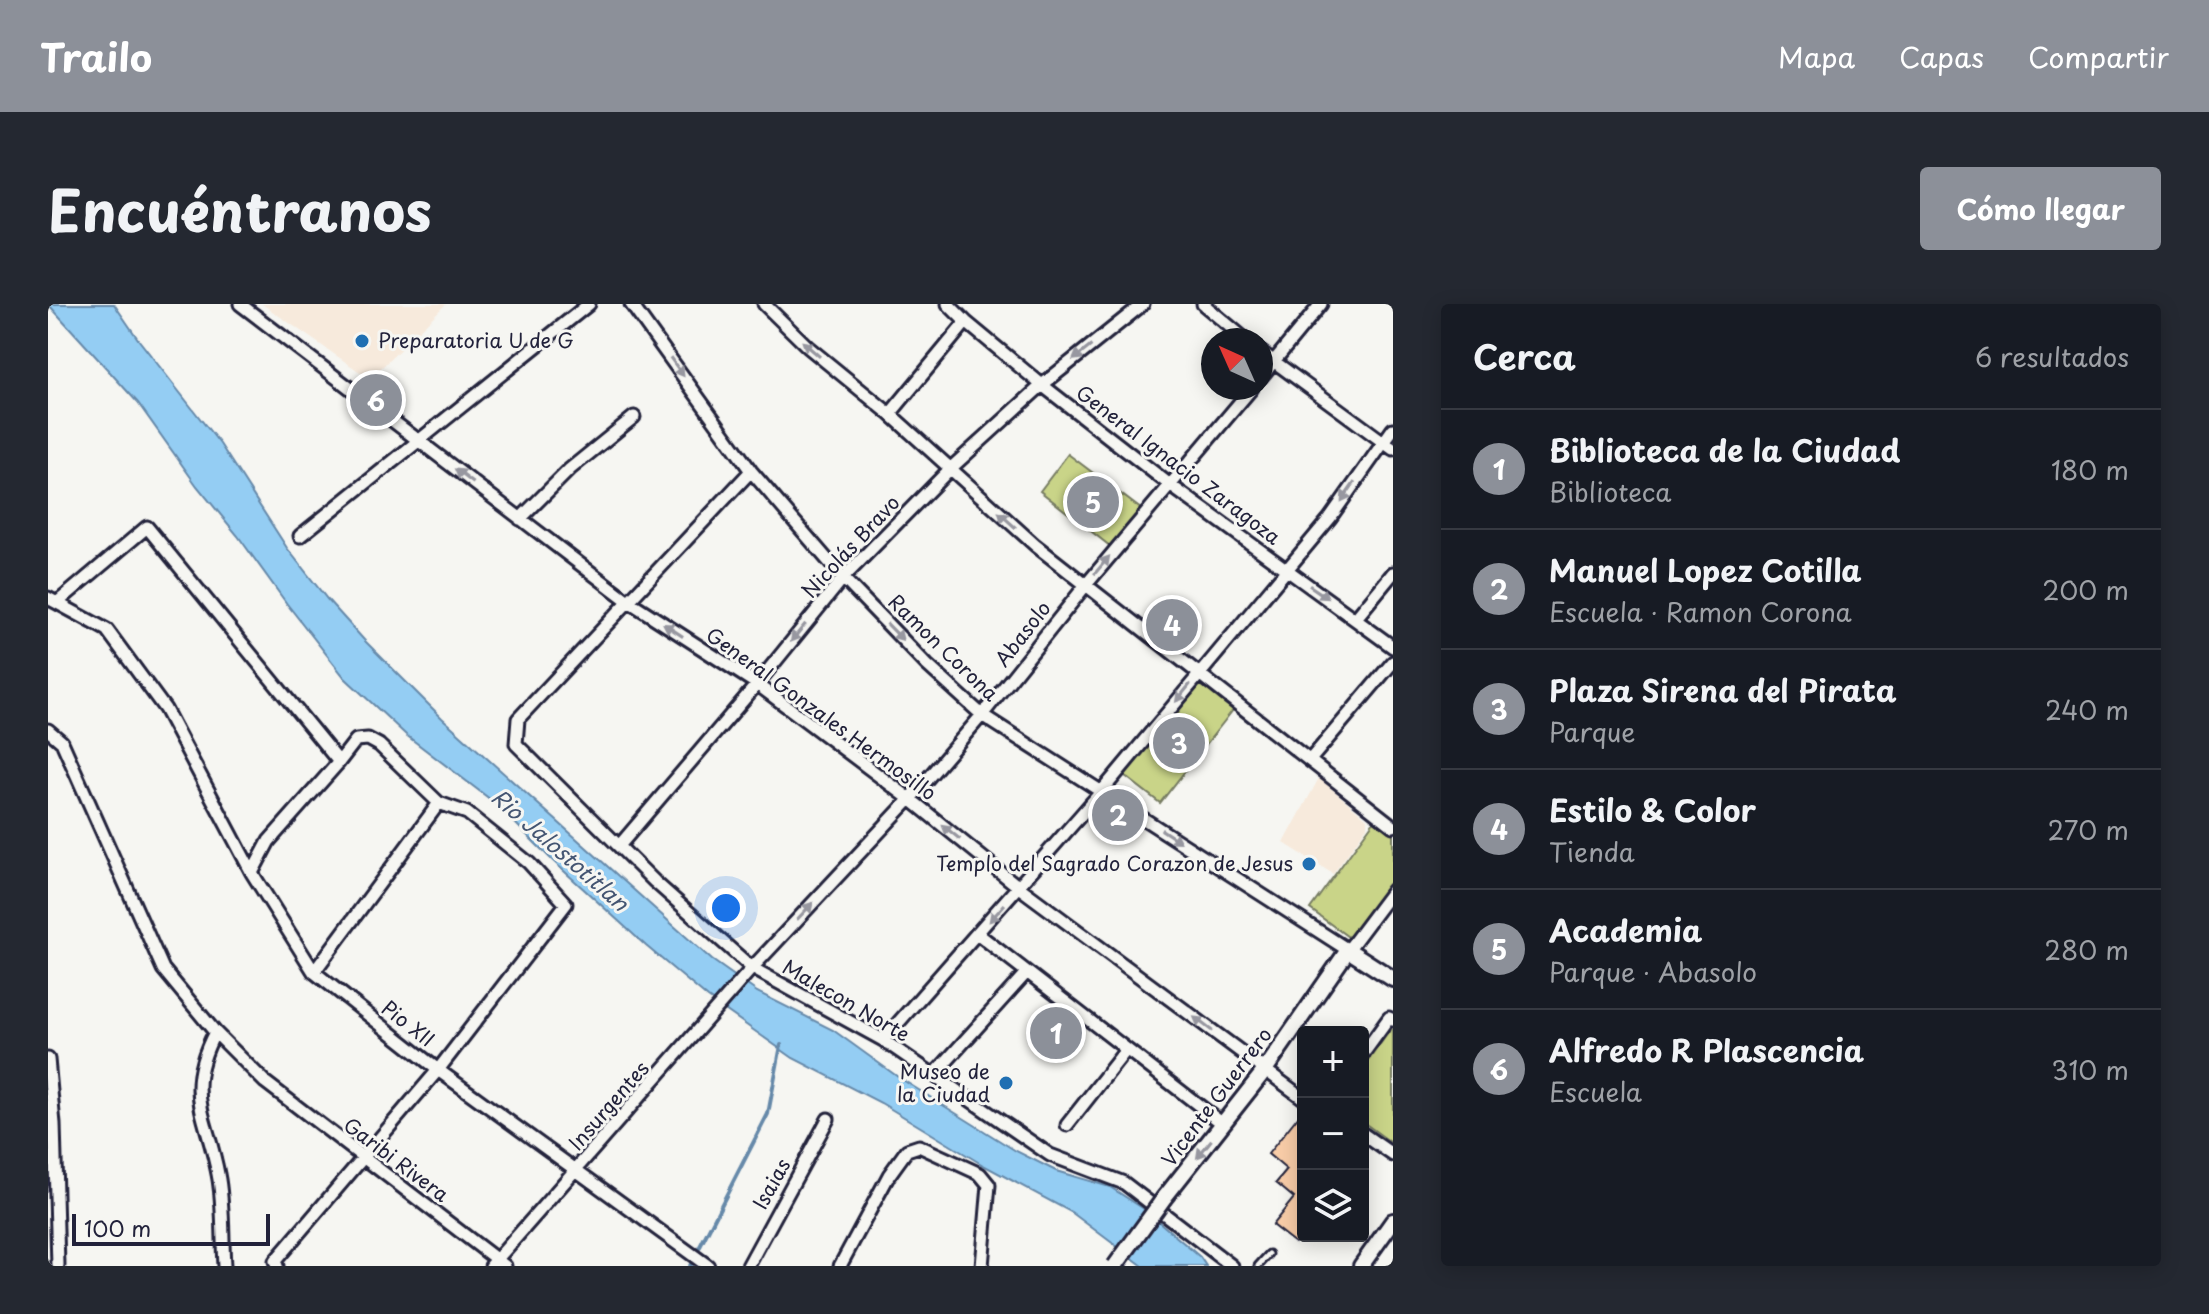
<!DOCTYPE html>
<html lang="es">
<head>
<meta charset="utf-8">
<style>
	body { margin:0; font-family:"Playpen Sans",sans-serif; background:#242831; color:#f1f3f6 }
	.controls { position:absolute; right:24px; bottom:24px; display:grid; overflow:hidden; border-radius:8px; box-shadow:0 4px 20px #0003 }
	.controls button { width:72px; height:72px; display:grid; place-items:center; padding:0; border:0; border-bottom:2px solid #363941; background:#171b24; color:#f1f3f6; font:40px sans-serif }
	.compass { position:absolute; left:1153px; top:24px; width:72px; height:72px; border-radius:50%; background:#171b24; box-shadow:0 4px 20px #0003; rotate:315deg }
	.scale { position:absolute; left:24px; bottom:20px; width:198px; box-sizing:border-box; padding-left:8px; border:4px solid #22223b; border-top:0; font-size:22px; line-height:28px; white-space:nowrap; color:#22223b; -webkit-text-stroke:6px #f6f6f2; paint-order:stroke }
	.you { position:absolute; left:678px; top:604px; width:28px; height:28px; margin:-20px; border:6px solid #fff; border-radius:50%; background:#1a73e8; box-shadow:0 0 0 12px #1a73e833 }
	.badge { display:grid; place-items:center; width:52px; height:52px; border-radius:50%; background:#8c9099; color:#fff; font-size:26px; font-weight:700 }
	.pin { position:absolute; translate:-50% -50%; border:4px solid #fff; box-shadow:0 2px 8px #0006 }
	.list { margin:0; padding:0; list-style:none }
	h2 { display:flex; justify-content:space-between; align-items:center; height:104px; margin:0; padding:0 32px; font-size:34px }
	h2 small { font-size:26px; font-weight:400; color:#9ea1a6 }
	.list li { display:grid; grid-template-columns:52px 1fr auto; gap:24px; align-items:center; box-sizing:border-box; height:120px; padding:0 32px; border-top:2px solid #363941 }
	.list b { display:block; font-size:30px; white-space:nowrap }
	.list p { margin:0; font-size:26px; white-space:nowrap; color:#9ea1a6 }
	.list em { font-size:26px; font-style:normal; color:#9ea1a6 }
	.icon { flex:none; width:44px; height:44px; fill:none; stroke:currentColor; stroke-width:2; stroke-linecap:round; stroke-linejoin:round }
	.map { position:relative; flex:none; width:1345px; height:962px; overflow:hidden; border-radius:8px }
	header { display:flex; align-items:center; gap:48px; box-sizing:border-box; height:112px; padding:0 40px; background:#8c9099; color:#fff }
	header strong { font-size:38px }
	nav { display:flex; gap:44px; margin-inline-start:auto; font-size:28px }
	.intro { display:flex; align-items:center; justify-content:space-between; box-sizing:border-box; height:192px; padding:0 48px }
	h1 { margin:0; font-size:56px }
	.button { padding:20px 36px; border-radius:8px; background:#8c9099; color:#fff; font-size:28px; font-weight:700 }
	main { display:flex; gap:48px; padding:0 48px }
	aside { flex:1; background:#171b24; border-radius:8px; box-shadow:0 4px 20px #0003 }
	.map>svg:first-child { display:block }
	.built { fill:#f7eadc }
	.green { fill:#c9d488; stroke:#767b62; stroke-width:2 }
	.water { fill:#94cdf3; stroke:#6689a9; stroke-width:2 }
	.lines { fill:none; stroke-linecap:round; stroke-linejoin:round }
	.stream { stroke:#6689a9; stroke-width:4 }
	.building { fill:#f9cda8; stroke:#22223b; stroke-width:2 }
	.service-casing { stroke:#22223b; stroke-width:11 }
	.minor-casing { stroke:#22223b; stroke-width:17 }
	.tertiary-casing { stroke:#22223b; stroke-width:20 }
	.service { stroke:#f6f6f2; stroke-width:5 }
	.minor { stroke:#f6f6f2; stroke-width:11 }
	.tertiary { stroke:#f6f6f2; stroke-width:14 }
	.tertiary-bridge-casing { stroke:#22223b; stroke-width:20; stroke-linecap:butt }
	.tertiary-bridge { stroke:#f6f6f2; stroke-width:14 }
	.oneway { fill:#9797a0 }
	.poi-dot { fill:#1f6fb2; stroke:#f6f6f2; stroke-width:3 }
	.labels { text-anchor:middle; stroke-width:6; stroke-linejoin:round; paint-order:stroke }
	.poi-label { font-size:20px; fill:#22223b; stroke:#f6f6f2; text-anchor:end }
	.street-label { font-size:20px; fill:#22223b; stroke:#f6f6f2 }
	.water-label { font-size:22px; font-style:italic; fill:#445572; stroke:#f6f6f2 }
</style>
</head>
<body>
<header>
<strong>Trailo</strong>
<nav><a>Mapa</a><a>Capas</a><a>Compartir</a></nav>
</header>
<div class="intro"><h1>Encuéntranos</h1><a class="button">Cómo llegar</a></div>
<main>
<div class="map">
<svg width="1345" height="962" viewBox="0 0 1345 962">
	<rect width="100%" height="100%" fill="#f6f6f2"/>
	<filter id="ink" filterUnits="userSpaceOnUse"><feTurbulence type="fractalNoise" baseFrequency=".0125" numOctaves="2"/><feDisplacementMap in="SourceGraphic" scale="16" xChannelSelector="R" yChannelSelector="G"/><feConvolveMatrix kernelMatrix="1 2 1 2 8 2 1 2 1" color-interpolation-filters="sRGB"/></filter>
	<g filter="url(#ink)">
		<path class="built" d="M 214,0 L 398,0 L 322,75 Z
			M 1271,474 L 1319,515 L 1319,523 L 1285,570 L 1236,539 Z"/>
		<path class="green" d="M 1020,150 L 1098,209 L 1067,246 L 992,187 Z
			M 1151,378 L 1185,406 L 1112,499 L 1076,471 Z
			M 1326,517 L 1345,530 L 1345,578 L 1303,635 L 1262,605 Z
			M 1343,725 L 1345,726 L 1345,840 L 1315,818 L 1315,764 Z"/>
		<path class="water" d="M 0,0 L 66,0 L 90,35 L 172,140 L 239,244 L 279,295 L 316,336 L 394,414 L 664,656 L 709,688 L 785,726 L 850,773 L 968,847 L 1008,867 L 1062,883 L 1096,905 L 1152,953 L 1158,962 L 1095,962 L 1023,908 L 935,861 L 833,799 L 745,754 L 660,694 L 598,642 L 505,557 L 447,499 L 358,431 L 297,374 L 239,300 L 190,232 L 149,182 L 90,99 Z"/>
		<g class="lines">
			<path class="stream" d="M 642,962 L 720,810 L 733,741"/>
		</g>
		<path class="building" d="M 1255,806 L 1255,930 L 1247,939 L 1224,921 L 1246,894 L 1228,879 L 1239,866 L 1220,850 Z"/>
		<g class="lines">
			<g class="service-casing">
				<path id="service" d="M 1210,962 L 1221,950"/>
			</g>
			<g class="minor-casing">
				<path id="minor" d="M 192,0 L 579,296 L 709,380 L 862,495 L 972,584 L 1255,794
					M 583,0 L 703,167 L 795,274 L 879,361 L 934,411 L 1300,646 L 1345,586
					M 716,0 L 760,43 L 842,110 L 987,241 L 1345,522
					M 900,0 L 918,18 L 994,81 L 1122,181 L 1345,343
					M 1155,0 L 1198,36
					M 1213,48 L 1345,145
					M 1213,73 L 1273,0
					M 842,110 L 918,18
					M 703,167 L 470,415 L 468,440 L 607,578 L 704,664 L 835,736 L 1002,851 L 1076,879 L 1184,962
					M 472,215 L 522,165 L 586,113
					M 252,232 L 541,0
					M 0,294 L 59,326 L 117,405 L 204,569 L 221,537 L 291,458 L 99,223 L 10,298
					M 1308,314 L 1345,269
					M 0,426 L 14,438 L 115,665 L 167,728
					M 1262,456 L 1345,358
					M 571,542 L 709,380 L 795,274 L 902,165 L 994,81 L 1095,0
					M 204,569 L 266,668 L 390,766 L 660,962
					M 930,630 L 1175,820
					M 266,668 L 391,499
					M 835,736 L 1054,487 L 1282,214 L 1345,125
					M 1315,750 L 1341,714 L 1345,716
					M 0,755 L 6,820 L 10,962
					M 886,771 L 979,668
					M 1019,821 L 1078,746
					M 1315,830 L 1345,851
					M 176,962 C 174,932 176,899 170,870 C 159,811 135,789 167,728 L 217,778 L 457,962
					M 229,962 L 227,957 L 390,766 L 518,600 L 481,559 L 419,509 L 391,499 L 331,441 L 320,435 L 308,436 L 291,458
					M 443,962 L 704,664 L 862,495 L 934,411 L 1037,282 L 1204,84
					M 700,962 L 780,815
					M 792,962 L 841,871 L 859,846 L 871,842 L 932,870 L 941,881 L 934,962"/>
			</g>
			<g class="tertiary-casing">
				<path id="tertiary" d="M 1116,894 L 1217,766 L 1300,646 L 1345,675
					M 1313,962 L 1345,917"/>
			</g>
			<use href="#service" class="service"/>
			<use href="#minor" class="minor"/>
			<use href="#tertiary" class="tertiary"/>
			<g class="tertiary-bridge-casing">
				<path id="tertiary-bridge" d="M 1067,962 L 1116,894"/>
			</g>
			<use href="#tertiary-bridge" class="tertiary-bridge"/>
		</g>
		<defs><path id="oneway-solid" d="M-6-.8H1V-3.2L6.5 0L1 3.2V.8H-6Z" transform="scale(2)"/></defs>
		<g class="oneway">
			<use href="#oneway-solid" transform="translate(763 45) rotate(-139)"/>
			<use href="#oneway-solid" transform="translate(1034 49) rotate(142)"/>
			<use href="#oneway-solid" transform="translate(629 63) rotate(54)"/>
			<use href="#oneway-solid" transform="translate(416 172) rotate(-143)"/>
			<use href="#oneway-solid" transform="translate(1300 188) rotate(125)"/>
			<use href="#oneway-solid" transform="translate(959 216) rotate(-138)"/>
			<use href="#oneway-solid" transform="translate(1054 261) rotate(-50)"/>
			<use href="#oneway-solid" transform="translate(1271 288) rotate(34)"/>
			<use href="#oneway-solid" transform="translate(625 326) rotate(-147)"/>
			<use href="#oneway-solid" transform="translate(847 328) rotate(46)"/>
			<use href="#oneway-solid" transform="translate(750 329) rotate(129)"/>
			<use href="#oneway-solid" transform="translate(1135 389) rotate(129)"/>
			<use href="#oneway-solid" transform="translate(903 528) rotate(-141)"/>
			<use href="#oneway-solid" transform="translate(1123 532) rotate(33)"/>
			<use href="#oneway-solid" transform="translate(757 607) rotate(-47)"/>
			<use href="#oneway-solid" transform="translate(949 609) rotate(131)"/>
			<use href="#oneway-solid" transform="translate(1155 720) rotate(-143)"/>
			<use href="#oneway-solid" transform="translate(1156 845) rotate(129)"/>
		</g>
	</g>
	<g class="poi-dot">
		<circle cx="314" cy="37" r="8"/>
		<circle cx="1261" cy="560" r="8"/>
		<circle cx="958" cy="779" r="8"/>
	</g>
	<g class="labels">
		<g class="poi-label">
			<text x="330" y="44" text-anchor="start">Preparatoria U de G</text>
			<text x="1245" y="567">Templo del Sagrado Corazon de Jesus</text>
			<text x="942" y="775">Museo de<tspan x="942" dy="23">la Ciudad</tspan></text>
		</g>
		<g class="street-label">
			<text transform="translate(1130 161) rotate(37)" y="7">General Ignacio Zaragoza</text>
			<text transform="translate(803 243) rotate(-47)" y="7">Nicolás Bravo</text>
			<text transform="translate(975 330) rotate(-52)" y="7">Abasolo</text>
			<text transform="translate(895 344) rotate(44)" y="7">Ramon Corona</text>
			<text transform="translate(773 410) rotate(36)" y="7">General Gonzales Hermosillo</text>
			<text transform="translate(798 697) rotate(30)" y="7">Malecon Norte</text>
			<text transform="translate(360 720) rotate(38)" y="7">Pio XII</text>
			<text transform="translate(1169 793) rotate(-53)" y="7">Vicente Guerrero</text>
			<text transform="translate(561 802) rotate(-49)" y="7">Insurgentes</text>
			<text transform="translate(348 856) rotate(37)" y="7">Garibi Rivera</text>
			<text transform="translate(724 880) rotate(-61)" y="7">Isaias</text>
		</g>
		<g class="water-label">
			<text transform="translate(512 546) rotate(41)" y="8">Rio Jalostotitlan</text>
		</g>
	</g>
</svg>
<div class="controls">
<button>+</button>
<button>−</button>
<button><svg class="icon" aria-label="layers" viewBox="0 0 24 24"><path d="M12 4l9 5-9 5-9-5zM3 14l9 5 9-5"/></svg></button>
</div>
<svg class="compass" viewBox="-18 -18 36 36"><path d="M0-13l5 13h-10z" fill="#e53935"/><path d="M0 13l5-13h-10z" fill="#9ea1a6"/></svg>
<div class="scale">100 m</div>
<div class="you"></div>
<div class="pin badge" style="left:1008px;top:729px">1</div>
<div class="pin badge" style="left:1070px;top:511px">2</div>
<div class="pin badge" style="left:1131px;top:439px">3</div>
<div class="pin badge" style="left:1124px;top:321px">4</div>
<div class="pin badge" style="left:1045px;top:198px">5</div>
<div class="pin badge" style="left:328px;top:96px">6</div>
</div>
<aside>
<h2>Cerca<small>6 resultados</small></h2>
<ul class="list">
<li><span class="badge">1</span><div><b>Biblioteca de la Ciudad</b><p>Biblioteca</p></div><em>180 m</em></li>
<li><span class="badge">2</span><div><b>Manuel Lopez Cotilla</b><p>Escuela · Ramon Corona</p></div><em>200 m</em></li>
<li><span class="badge">3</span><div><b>Plaza Sirena del Pirata</b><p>Parque</p></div><em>240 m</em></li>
<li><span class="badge">4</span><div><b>Estilo &amp; Color</b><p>Tienda</p></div><em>270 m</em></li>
<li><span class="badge">5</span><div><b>Academia</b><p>Parque · Abasolo</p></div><em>280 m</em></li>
<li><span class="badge">6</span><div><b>Alfredo R Plascencia</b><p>Escuela</p></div><em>310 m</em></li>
</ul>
</aside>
</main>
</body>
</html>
